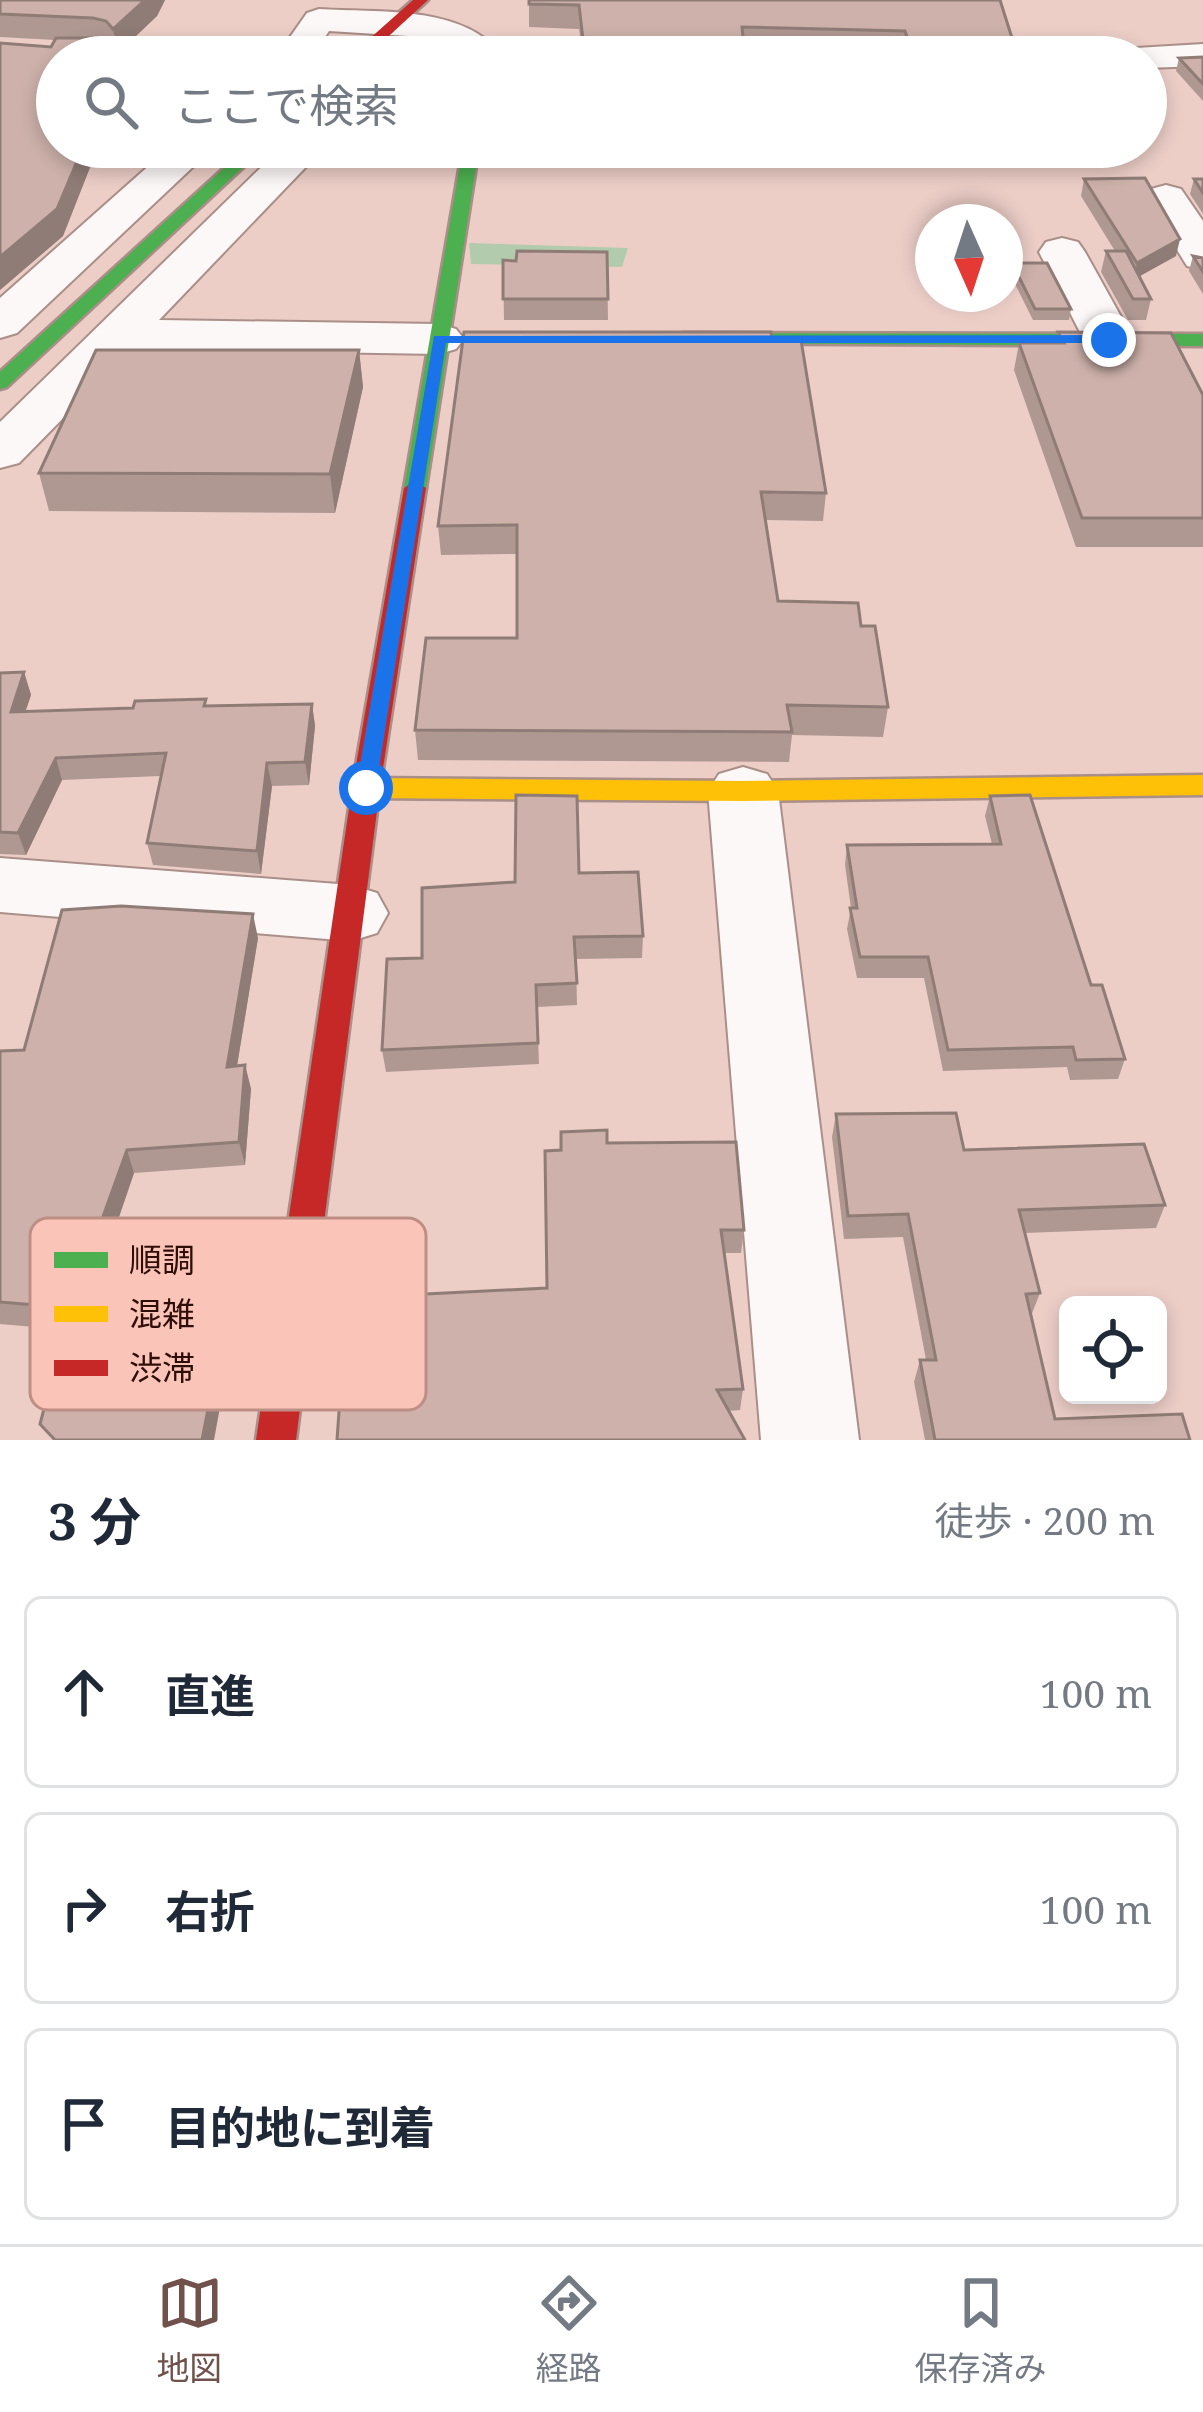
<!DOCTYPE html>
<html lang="ja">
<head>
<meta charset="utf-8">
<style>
	body { margin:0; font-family:"Noto Serif","Noto Sans JP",serif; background:#f2f2f3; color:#1f2937 }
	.controls { position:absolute; right:36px; bottom:36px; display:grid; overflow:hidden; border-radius:18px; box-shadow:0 6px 18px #0003 }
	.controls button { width:108px; height:108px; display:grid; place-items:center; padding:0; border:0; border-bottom:3px solid #e0e1e3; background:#fff; color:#1f2937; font:60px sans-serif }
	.compass { position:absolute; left:915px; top:204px; width:108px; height:108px; border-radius:50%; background:#fff; box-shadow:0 6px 18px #0003; rotate:177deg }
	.stop { position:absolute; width:36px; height:36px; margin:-27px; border:9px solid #1a73e8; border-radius:50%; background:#fff }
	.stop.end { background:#1a73e8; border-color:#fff; box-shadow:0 3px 12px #0008 }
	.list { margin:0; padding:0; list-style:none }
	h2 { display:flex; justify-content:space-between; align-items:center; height:156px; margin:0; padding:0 48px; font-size:51px }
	h2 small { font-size:39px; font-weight:400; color:#747a83 }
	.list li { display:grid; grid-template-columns:78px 1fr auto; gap:36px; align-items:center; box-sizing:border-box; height:192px; margin:0 24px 24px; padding:0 24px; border:3px solid #e0e1e3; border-radius:18px }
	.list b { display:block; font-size:45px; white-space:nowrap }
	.list em { font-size:39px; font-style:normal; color:#747a83 }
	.icon { flex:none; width:66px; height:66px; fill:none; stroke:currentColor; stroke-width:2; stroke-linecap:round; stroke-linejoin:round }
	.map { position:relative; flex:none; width:1203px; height:1440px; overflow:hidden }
	.search { position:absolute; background:#fff; box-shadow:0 6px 18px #0003; left:36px; right:36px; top:36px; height:132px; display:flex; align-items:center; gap:30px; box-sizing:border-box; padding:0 42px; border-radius:66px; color:#747a83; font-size:45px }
	.sheet { height:804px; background:#fff }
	nav { display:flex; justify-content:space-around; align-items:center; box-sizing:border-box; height:168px; border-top:3px solid #e0e1e3; background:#fff; font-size:33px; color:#747a83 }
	nav a { display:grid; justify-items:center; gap:6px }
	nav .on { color:#70514b }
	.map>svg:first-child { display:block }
	.green { fill:#b3cbad }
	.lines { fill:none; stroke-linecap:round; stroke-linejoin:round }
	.street-casing { stroke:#aa8e88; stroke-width:4 }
	.fast-casing { stroke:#aa8e88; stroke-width:5 }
	.slow-casing { stroke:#aa8e88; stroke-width:5 }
	.jam-casing { stroke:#aa8e88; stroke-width:5 }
	.street { fill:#fcf8f7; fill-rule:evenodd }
	.fast { fill:#4caf50; fill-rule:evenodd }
	.slow { fill:#ffc107; fill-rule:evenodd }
	.jam { fill:#c62828; fill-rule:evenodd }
	.wall { fill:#b09892; fill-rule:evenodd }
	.shaded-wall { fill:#907c77 }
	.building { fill:#cdb1aa; stroke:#907c77; stroke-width:3 }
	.route { fill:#1a73e8 }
	.key { fill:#fbc4b8; stroke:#be8d83; stroke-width:3 }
	.key-label { font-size:33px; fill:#2e0e08 }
</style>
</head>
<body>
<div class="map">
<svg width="1203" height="1440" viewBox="0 0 1203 1440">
	<rect width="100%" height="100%" fill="#eccec7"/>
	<path class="green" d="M 469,243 L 628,248 L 622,267 L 471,264 Z"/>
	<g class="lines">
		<g class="street-casing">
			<path id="street" d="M 319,9 C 376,13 466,4 503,57 L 464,57 L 440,43 L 408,36 L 329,31 L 312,57 L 276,57 L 307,13 Z
				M 1203,44 L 1203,66 L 1146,68 L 1146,57 L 1114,57 L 1119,49 Z
				M 170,147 L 214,147 L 17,333 L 0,338 L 0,298 Z
				M 282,147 L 325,147 L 159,320 L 439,324 L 456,329 L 464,339 L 456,349 L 439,354 L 131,349 L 19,463 L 0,468 L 0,422 Z
				M 1166,185 L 1181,189 L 1203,221 L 1203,270 L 1187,266 L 1145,198 L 1151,189 Z
				M 1062,238 L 1078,242 L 1085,252 L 1134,340 L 1126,350 L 1109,355 L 1092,350 L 1084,340 L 1039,252 L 1046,242 Z
				M 743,767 L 767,774 L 778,791 L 859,1440 L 761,1440 L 708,791 L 719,774 Z
				M 0,858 L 351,885 L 377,893 L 388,913 L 377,933 L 351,941 L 0,912 Z"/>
		</g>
		<g class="fast-casing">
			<path id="fast" d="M 247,147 L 265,147 L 7,387 L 0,389 L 0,372 Z
				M 463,147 L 479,147 L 426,488 L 415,495 L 404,488 Z
				M 683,333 L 1203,334 L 1203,346 L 676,343 L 673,339 Z"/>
		</g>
		<g class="slow-casing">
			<path id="slow" d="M 1203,775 L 1203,795 L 743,801 L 366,798 L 352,788 L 366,778 L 743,781 Z"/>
		</g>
		<g class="jam-casing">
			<path id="jam" d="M 413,0 L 428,0 L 366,57 L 349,57 Z
				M 415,481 L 426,488 L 380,788 L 296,1440 L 256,1440 L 352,788 L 404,488 Z"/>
		</g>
		<use href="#street" class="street"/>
		<use href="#fast" class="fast"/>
		<use href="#slow" class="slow"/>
		<use href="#jam" class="jam"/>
	</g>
	<path class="wall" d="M 0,0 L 165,0 L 157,16 L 120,51 L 201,51 L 202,57 L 57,57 L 57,147 L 98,147 L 63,236 L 0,290 L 0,43 L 51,47 L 55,40 L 0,37 ZM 105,43 L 111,45 L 116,51 L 106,51 Z
		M 529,0 L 1000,0 L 1018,57 L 903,57 L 902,54 L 744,51 L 745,57 L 583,57 L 579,29 L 529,27 Z
		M 1203,57 L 1203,101 L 1176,71 L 1179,58 Z
		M 1084,179 L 1176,256 L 1139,276 L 1151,299 L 1146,320 L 1128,320 L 1101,272 L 1106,251 L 1115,251 L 1081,196 Z
		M 1194,179 L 1203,179 L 1203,214 L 1190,194 Z
		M 607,252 L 608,320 L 504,320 L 503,260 L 516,261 Z
		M 1193,256 L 1203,258 L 1203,294 L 1189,271 Z
		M 1012,263 L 1071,309 L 1069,320 L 1033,320 L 1010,274 Z
		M 1058,332 L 1203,395 L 1203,547 L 1076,547 L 1014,370 L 1019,343 L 1056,343 Z
		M 772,340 L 826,493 L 823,521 L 765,520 L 778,601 L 861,626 L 888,707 L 883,737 L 792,735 L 789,762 L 418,760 L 415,730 L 517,638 L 517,554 L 441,555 L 438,526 Z
		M 359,350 L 363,387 L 335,513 L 49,511 L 39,473 Z
		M 24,672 L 31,695 L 25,712 L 312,704 L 315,726 L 309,785 L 272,786 L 261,874 L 153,865 L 147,843 L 161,776 L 62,780 L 26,855 L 0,854 L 0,673 Z
		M 990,796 L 1091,985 L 1125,1059 L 1118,1079 L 1070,1080 L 1067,1067 L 943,1071 L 924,978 L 857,978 L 847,929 L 851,908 L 845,865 L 847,845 L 992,844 L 985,816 Z
		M 579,873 L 643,936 L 642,958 L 576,959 L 577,1005 L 537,1007 L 539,1064 L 386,1072 L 382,1050 L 422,958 L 515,882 Z
		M 258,938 L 237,1066 L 245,1065 L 251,1089 L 245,1165 L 134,1173 L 80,1331 L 0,1324 L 0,1051 L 24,1050 Z
		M 836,1114 L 1165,1205 L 1156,1228 L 1025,1233 L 1040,1293 L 1031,1316 L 1055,1419 L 1190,1440 L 925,1440 L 914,1382 L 920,1360 L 926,1360 L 903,1237 L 844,1239 L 832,1137 Z
		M 607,1143 L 744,1230 L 741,1253 L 724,1253 L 743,1389 L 740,1410 L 729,1411 L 547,1288 L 561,1150 Z"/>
	<path class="shaded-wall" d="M 145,0 L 165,0 L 157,16 L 118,53 L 113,29 Z
		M 104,38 L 108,57 L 89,51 Z
		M 83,147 L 98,147 L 63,236 L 0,290 L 0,257 Z
		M 1180,239 L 1176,256 L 1133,280 L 1137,263 Z
		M 359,350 L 363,387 L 335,513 L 330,474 Z
		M 24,672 L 31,695 L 18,734 L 11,712 Z
		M 312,704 L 315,726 L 309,785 L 305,762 Z
		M 56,758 L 62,780 L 26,855 L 18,833 Z
		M 267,763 L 272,786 L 261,874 L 257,851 Z
		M 253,914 L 258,938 L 233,1090 L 227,1067 Z
		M 245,1065 L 251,1089 L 245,1165 L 239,1142 Z
		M 127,1150 L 134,1173 L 80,1331 L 70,1308 Z
		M 222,1336 L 229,1358 L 214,1440 L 202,1440 Z"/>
	<path class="building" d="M 0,0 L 145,0 L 113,29 L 106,21 L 93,18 L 0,14 Z
		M 529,0 L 1000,0 L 1018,57 L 914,57 L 905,31 L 742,27 L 745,57 L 585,57 L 579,5 L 529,4 Z
		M 56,38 L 104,38 L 89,51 L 201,51 L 198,57 L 57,57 L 57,147 L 83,147 L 57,209 L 0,257 L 0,43 L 51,47 Z
		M 1203,57 L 1203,84 L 1179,58 Z
		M 1145,178 L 1180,239 L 1137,263 L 1084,179 Z
		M 1194,179 L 1203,179 L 1203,193 Z
		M 517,251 L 607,252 L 608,299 L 503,299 L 503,260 L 516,261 Z
		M 1106,251 L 1126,251 L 1151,299 L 1133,299 Z
		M 1193,256 L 1203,258 L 1203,272 Z
		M 1012,263 L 1047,263 L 1071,309 L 1035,309 Z
		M 464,332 L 771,332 L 772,340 L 801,340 L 826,493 L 761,492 L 778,601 L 858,603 L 861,626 L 875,626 L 888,707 L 787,705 L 792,732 L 415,730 L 426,638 L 517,638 L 517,525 L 438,526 Z
		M 1058,332 L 1171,333 L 1203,395 L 1203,518 L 1082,518 L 1019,343 L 1064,343 Z
		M 96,350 L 359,350 L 330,474 L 39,473 Z
		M 24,672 L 11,712 L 133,708 L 135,701 L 206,699 L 204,706 L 312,704 L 305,762 L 267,763 L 257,851 L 147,843 L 166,753 L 56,758 L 18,833 L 0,832 L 0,673 Z
		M 516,795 L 577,796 L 579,873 L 638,872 L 643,936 L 574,937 L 577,983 L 536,985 L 538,1043 L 382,1050 L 387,959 L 422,958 L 422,888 L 515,882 Z
		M 1030,795 L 1091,985 L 1102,985 L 1125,1059 L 1076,1060 L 1073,1047 L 948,1050 L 928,957 L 860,957 L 850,908 L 857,908 L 847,845 L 1001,844 L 990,796 Z
		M 121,906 L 253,914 L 227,1067 L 245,1065 L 239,1142 L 127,1150 L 70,1308 L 0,1302 L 0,1051 L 24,1050 L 62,910 Z
		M 956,1113 L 964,1150 L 1144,1144 L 1165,1205 L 1019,1210 L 1040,1293 L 1026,1294 L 1055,1419 L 1182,1414 L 1190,1440 L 935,1440 L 920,1360 L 936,1360 L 908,1214 L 848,1216 L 836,1114 Z
		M 607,1130 L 607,1143 L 736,1142 L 744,1230 L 721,1230 L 743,1389 L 717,1390 L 745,1440 L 337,1440 L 347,1298 L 547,1288 L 545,1151 L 561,1150 L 561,1132 Z
		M 63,1336 L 222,1336 L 202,1440 L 55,1440 L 40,1424 Z"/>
	<path class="route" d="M 1109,335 L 1114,343 L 446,343 L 376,788 L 366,795 L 358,793 L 356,788 L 434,336 Z"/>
	<rect x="30" y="1218" width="396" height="192" rx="18" class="key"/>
	<rect x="54" y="1252" width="54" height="16" fill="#4caf50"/>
	<rect x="54" y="1306" width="54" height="16" fill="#ffc107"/>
	<rect x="54" y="1360" width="54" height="16" fill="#c62828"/>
	<g class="key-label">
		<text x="129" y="1272">順調</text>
		<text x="129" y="1326">混雑</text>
		<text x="129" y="1380">渋滞</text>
	</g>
</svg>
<div class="controls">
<button><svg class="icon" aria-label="locate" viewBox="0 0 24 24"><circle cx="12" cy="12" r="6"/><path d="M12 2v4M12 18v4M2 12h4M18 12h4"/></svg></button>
</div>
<svg class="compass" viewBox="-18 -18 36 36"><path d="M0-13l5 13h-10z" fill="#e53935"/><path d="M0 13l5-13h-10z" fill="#747a83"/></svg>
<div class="stop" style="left:366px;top:788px"></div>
<div class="stop end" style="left:1109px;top:340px"></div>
<div class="search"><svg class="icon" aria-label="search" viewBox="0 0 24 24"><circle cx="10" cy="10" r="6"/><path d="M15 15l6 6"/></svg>ここで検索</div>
</div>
<section class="sheet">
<h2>3 分<small>徒歩 · 200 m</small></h2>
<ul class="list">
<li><svg class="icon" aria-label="ahead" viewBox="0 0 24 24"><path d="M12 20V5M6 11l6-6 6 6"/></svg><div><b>直進</b></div><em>100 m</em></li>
<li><svg class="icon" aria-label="right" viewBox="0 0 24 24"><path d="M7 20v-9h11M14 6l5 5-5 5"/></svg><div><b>右折</b></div><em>100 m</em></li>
<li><svg class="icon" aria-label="arrive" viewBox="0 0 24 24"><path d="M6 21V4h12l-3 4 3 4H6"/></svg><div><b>目的地に到着</b></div></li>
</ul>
</section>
<nav>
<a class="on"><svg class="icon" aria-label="map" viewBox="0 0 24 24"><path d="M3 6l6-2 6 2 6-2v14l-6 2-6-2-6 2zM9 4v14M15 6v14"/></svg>地図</a>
<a><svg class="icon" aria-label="directions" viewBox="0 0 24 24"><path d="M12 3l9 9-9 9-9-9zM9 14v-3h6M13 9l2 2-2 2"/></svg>経路</a>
<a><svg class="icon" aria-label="saved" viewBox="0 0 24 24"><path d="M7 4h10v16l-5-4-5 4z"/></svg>保存済み</a>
</nav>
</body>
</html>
